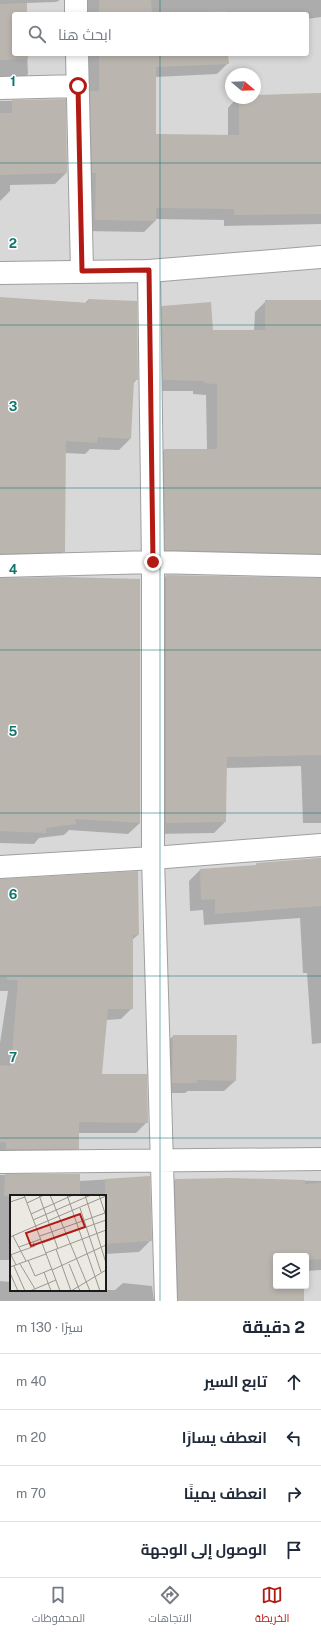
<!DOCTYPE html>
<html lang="ar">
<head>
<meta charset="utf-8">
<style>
	body { margin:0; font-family:"Public Sans",Cairo,sans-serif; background:#f6f6f7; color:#1f2937; direction:rtl }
	.controls { position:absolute; right:12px; bottom:12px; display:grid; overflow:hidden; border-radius:4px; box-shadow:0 2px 6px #0003 }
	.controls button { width:36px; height:36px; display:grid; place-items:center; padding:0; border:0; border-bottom:1px solid #e0e1e3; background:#fff; color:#1f2937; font:20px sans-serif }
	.compass { position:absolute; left:225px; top:68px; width:36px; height:36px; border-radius:50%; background:#fff; box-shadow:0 2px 6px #0003; rotate:109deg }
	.stop { position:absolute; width:12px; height:12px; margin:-9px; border:3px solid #b21a14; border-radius:50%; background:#fff }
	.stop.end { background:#b21a14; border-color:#fff; box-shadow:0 1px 4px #0008 }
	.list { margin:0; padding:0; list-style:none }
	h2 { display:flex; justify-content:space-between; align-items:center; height:52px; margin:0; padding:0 16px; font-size:17px }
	h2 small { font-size:13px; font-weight:400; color:#747a83 }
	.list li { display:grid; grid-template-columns:26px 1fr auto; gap:12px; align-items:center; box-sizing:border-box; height:56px; padding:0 16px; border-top:1px solid #e0e1e3 }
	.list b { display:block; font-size:15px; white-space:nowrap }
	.list em { font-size:13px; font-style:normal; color:#747a83 }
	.icon { flex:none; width:22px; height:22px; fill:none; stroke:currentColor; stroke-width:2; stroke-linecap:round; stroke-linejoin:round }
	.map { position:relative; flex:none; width:321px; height:1301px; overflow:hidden; direction:ltr }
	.search { position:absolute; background:#fff; box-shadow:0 2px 6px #0003; left:12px; right:12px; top:12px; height:44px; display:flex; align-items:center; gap:10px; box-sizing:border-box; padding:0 14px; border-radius:4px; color:#747a83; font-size:15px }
	.sheet { height:276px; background:#fff }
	nav { display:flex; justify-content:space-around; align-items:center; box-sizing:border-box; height:56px; border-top:1px solid #e0e1e3; background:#fff; font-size:11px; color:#747a83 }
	nav a { display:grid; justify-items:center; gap:2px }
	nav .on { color:#b21a14 }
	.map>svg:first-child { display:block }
	.residential { fill:#d9d8d8; fill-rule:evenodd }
	.shadow { fill:#0003 }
	.building { fill:#bbb5af }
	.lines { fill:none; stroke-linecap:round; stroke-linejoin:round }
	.minor-casing { stroke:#9f9f9f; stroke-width:24 }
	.tertiary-casing { stroke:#9f9f9f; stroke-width:24 }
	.minor { stroke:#fff; stroke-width:22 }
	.tertiary { stroke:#fff; stroke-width:22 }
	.route { stroke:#b21a14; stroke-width:5 }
	.grid { fill:none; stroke:#0f766e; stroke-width:1; stroke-opacity:0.55 }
	.inset-road { fill:none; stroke:#989792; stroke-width:1 }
	.view { fill:#b21a14; fill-opacity:0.15; stroke:#b21a14; stroke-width:2 }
	.inset-edge { fill:none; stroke:#1b1b1b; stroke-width:2 }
	.grid-label { font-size:13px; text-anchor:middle; font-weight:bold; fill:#0f766e; stroke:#fff; stroke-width:3; stroke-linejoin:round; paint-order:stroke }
</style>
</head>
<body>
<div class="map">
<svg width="321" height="1301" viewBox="0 0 321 1301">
	<rect width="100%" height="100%" fill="#ece9e2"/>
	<path class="residential" d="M 0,0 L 321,0 L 321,1301 L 0,1301 ZM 14,14 L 307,14 L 307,54 L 14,54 ZM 231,74 L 255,74 L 255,98 L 231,98 ZM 11,1196 L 105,1196 L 105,1290 L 11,1290 ZM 276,1256 L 306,1256 L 306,1286 L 276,1286 Z"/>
	<path class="shadow" d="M 0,0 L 60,0 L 56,2 L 26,3 L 26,14 L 14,14 L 14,54 L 27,54 L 28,74 L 17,85 L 0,86 Z
		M 69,0 L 321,0 L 321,17 L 307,19 L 307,14 L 85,14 Z
		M 88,54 L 227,54 L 228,63 L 217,74 L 155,77 L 155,135 L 228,136 L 228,108 L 237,98 L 255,98 L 255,96 L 321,94 L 321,224 L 224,226 L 224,220 L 155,219 L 155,221 L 144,232 L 84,231 Z
		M 65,100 L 66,173 L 55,184 L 10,185 L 10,191 L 0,201 L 0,101 Z
		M 0,298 L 85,303 L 88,300 L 137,379 L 133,384 L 130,439 L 119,450 L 90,449 L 85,454 L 65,453 L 64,551 L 53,563 L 0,564 Z
		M 266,301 L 321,301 L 321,572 L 154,561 L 153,461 L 164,450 L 207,450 L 206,395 L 193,394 L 193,391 L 152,391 L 151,318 L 162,306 L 212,331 L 254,331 L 255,312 Z
		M 166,576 L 321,580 L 321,823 L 303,823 L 301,766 L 226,768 L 225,822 L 214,833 L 155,834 L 155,587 Z
		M 0,579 L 140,823 L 128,834 L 69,830 L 64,835 L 39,838 L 34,844 L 0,843 Z
		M 321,858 L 321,1043 L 312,1044 L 307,973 L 303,973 L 300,918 L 204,925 L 203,910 L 190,911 L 189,881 L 200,870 L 254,867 L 257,864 Z
		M 0,880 L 138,935 L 132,940 L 132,1008 L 121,1019 L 106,1020 L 101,1075 L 147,1122 L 136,1133 L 78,1133 L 78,1148 L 67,1159 L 0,1160 L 0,1043 L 8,991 L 0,991 Z
		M 173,1036 L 235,1081 L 224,1091 L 188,1091 L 185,1093 L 162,1093 L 162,1047 Z
		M 0,1175 L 79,1175 L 79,1181 L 149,1177 L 151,1240 L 139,1252 L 105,1254 L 105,1196 L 11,1196 L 11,1260 L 0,1260 Z
		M 232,1179 L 321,1181 L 321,1270 L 306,1271 L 306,1256 L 276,1256 L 276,1286 L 303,1286 L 303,1301 L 167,1301 L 164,1191 L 175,1180 Z
		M 0,1281 L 11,1282 L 11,1290 L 115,1290 L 123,1283 L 152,1286 L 154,1301 L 0,1301 Z"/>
	<path class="building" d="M 99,0 L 151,0 L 152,14 L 99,14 Z
		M 27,3 L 27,14 L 14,14 L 14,54 L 28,54 L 28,59 L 0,60 L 0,4 Z
		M 226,11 L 226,14 L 162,14 Z
		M 99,54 L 228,54 L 229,64 L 156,67 L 156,134 L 239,135 L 239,98 L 255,98 L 255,95 L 321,93 L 321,214 L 234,215 L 234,209 L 156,208 L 156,221 L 95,220 L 96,173 L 92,173 L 90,91 L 99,91 Z
		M 66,99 L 67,173 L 0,175 L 0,113 L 12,113 L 12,100 Z
		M 0,297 L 88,303 L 88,299 L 137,301 L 138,380 L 134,380 L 131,439 L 98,437 L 97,443 L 66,441 L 65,552 L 0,554 Z
		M 265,300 L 321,300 L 321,554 L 165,550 L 164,449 L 217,449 L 217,384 L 204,383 L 204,381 L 163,380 L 162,306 L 211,302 L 213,330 L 265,330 Z
		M 166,575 L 321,578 L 321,755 L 227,757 L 226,822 L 166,823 Z
		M 65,577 L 140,579 L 140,823 L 75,819 L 76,824 L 46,828 L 46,833 L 0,831 L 0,578 Z
		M 321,858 L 321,906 L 215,914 L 215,899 L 201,900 L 200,869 L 257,865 L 256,863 Z
		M 138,871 L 139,935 L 133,935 L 133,1009 L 108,1009 L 102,1074 L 147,1074 L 148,1123 L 79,1122 L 79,1149 L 6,1149 L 6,1142 L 0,1142 L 0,1065 L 11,1066 L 18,980 L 7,980 L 7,977 L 0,977 L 0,879 Z
		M 173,1035 L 237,1035 L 236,1081 L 197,1080 L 197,1083 L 172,1083 Z
		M 5,1174 L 80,1174 L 80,1196 L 4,1196 Z
		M 150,1176 L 152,1241 L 105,1244 L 105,1179 Z
		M 232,1178 L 305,1180 L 305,1184 L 321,1183 L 321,1259 L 306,1260 L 306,1256 L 276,1256 L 276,1286 L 304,1286 L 304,1301 L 178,1301 L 175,1179 Z"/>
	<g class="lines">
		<g class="minor-casing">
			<path id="minor" d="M 76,0 L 76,14
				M 77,54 L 82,271
				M 0,88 L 78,86
				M 149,271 L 153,562 L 153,858 L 166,1301
				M 0,566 L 153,562 L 321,566
				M 0,867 L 153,858 L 321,845
				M 0,1162 L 321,1159"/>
		</g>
		<g class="tertiary-casing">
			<path id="tertiary" d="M 0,273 L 149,271 L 321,257"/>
		</g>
		<use href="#minor" class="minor"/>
		<use href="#tertiary" class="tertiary"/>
	</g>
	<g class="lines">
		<path class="route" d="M 78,86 L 82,271 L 149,270 L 153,562"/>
	</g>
	<path class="grid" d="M 160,0 L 160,14M 160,54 L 160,1301M 0,163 L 321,163M 0,325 L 321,325M 0,488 L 321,488M 0,650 L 321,650M 0,813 L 321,813M 0,976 L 321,976M 0,1138 L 321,1138"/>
	<g transform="translate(10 1195)">
		<rect width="96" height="96" fill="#ece9e2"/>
		<path class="inset-road" d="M 14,0 L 50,96M 29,0 L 48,54M 40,0 L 80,96M 57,0 L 90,96M 75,0 L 96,68M 89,0 L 96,21M 0,7 L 15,2M 17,8 L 34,0M 70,13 L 91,77M 21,19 L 63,0M 23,25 L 81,0M 3,41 L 16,66M 30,41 L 95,18M 0,42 L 96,1M 32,48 L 96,25M 9,52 L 31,44M 46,54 L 61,96M 0,58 L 6,70M 36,58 L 96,35M 0,60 L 25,51 L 23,47M 18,65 L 25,81 L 42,74M 10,69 L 25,94M 59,69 L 70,96M 4,71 L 15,96M 0,72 L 36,59M 42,75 L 96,50M 34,77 L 41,96M 0,78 L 8,96M 20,96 L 46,85M 61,96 L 96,75"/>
		<path class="view" d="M 70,19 L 75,32 L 21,51 L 16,38 Z"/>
		<rect width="96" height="96" class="inset-edge"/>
	</g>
	<g class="grid-label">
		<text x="13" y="86">1</text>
		<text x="13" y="248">2</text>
		<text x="13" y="411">3</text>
		<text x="13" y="574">4</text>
		<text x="13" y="736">5</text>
		<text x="13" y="899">6</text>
		<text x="13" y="1062">7</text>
	</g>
</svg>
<div class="controls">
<button><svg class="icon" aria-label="layers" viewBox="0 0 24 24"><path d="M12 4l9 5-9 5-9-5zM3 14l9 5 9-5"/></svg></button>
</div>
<svg class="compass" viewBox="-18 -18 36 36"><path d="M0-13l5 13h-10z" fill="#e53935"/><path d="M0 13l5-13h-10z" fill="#747a83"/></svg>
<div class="stop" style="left:78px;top:86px"></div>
<div class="stop end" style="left:153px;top:562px"></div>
<div class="search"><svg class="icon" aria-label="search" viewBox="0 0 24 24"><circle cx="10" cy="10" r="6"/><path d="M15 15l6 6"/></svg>ابحث هنا</div>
</div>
<section class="sheet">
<h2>2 دقيقة<small>سيرًا · 130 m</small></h2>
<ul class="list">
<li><svg class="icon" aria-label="ahead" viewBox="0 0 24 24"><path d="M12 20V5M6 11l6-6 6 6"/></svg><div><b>تابع السير</b></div><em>40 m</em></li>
<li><svg class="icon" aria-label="left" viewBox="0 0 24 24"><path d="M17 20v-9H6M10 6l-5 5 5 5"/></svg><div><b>انعطف يسارًا</b></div><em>20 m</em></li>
<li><svg class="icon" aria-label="right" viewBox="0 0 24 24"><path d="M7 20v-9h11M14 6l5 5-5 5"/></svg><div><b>انعطف يمينًا</b></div><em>70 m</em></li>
<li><svg class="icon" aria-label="arrive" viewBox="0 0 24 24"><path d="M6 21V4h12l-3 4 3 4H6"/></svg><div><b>الوصول إلى الوجهة</b></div></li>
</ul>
</section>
<nav>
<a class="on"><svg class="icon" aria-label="map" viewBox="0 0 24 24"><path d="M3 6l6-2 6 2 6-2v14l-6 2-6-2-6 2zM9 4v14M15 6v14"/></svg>الخريطة</a>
<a><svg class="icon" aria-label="directions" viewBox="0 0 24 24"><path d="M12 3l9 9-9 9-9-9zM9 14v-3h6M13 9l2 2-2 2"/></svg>الاتجاهات</a>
<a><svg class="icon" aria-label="saved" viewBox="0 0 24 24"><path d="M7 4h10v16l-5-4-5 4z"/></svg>المحفوظات</a>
</nav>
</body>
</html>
